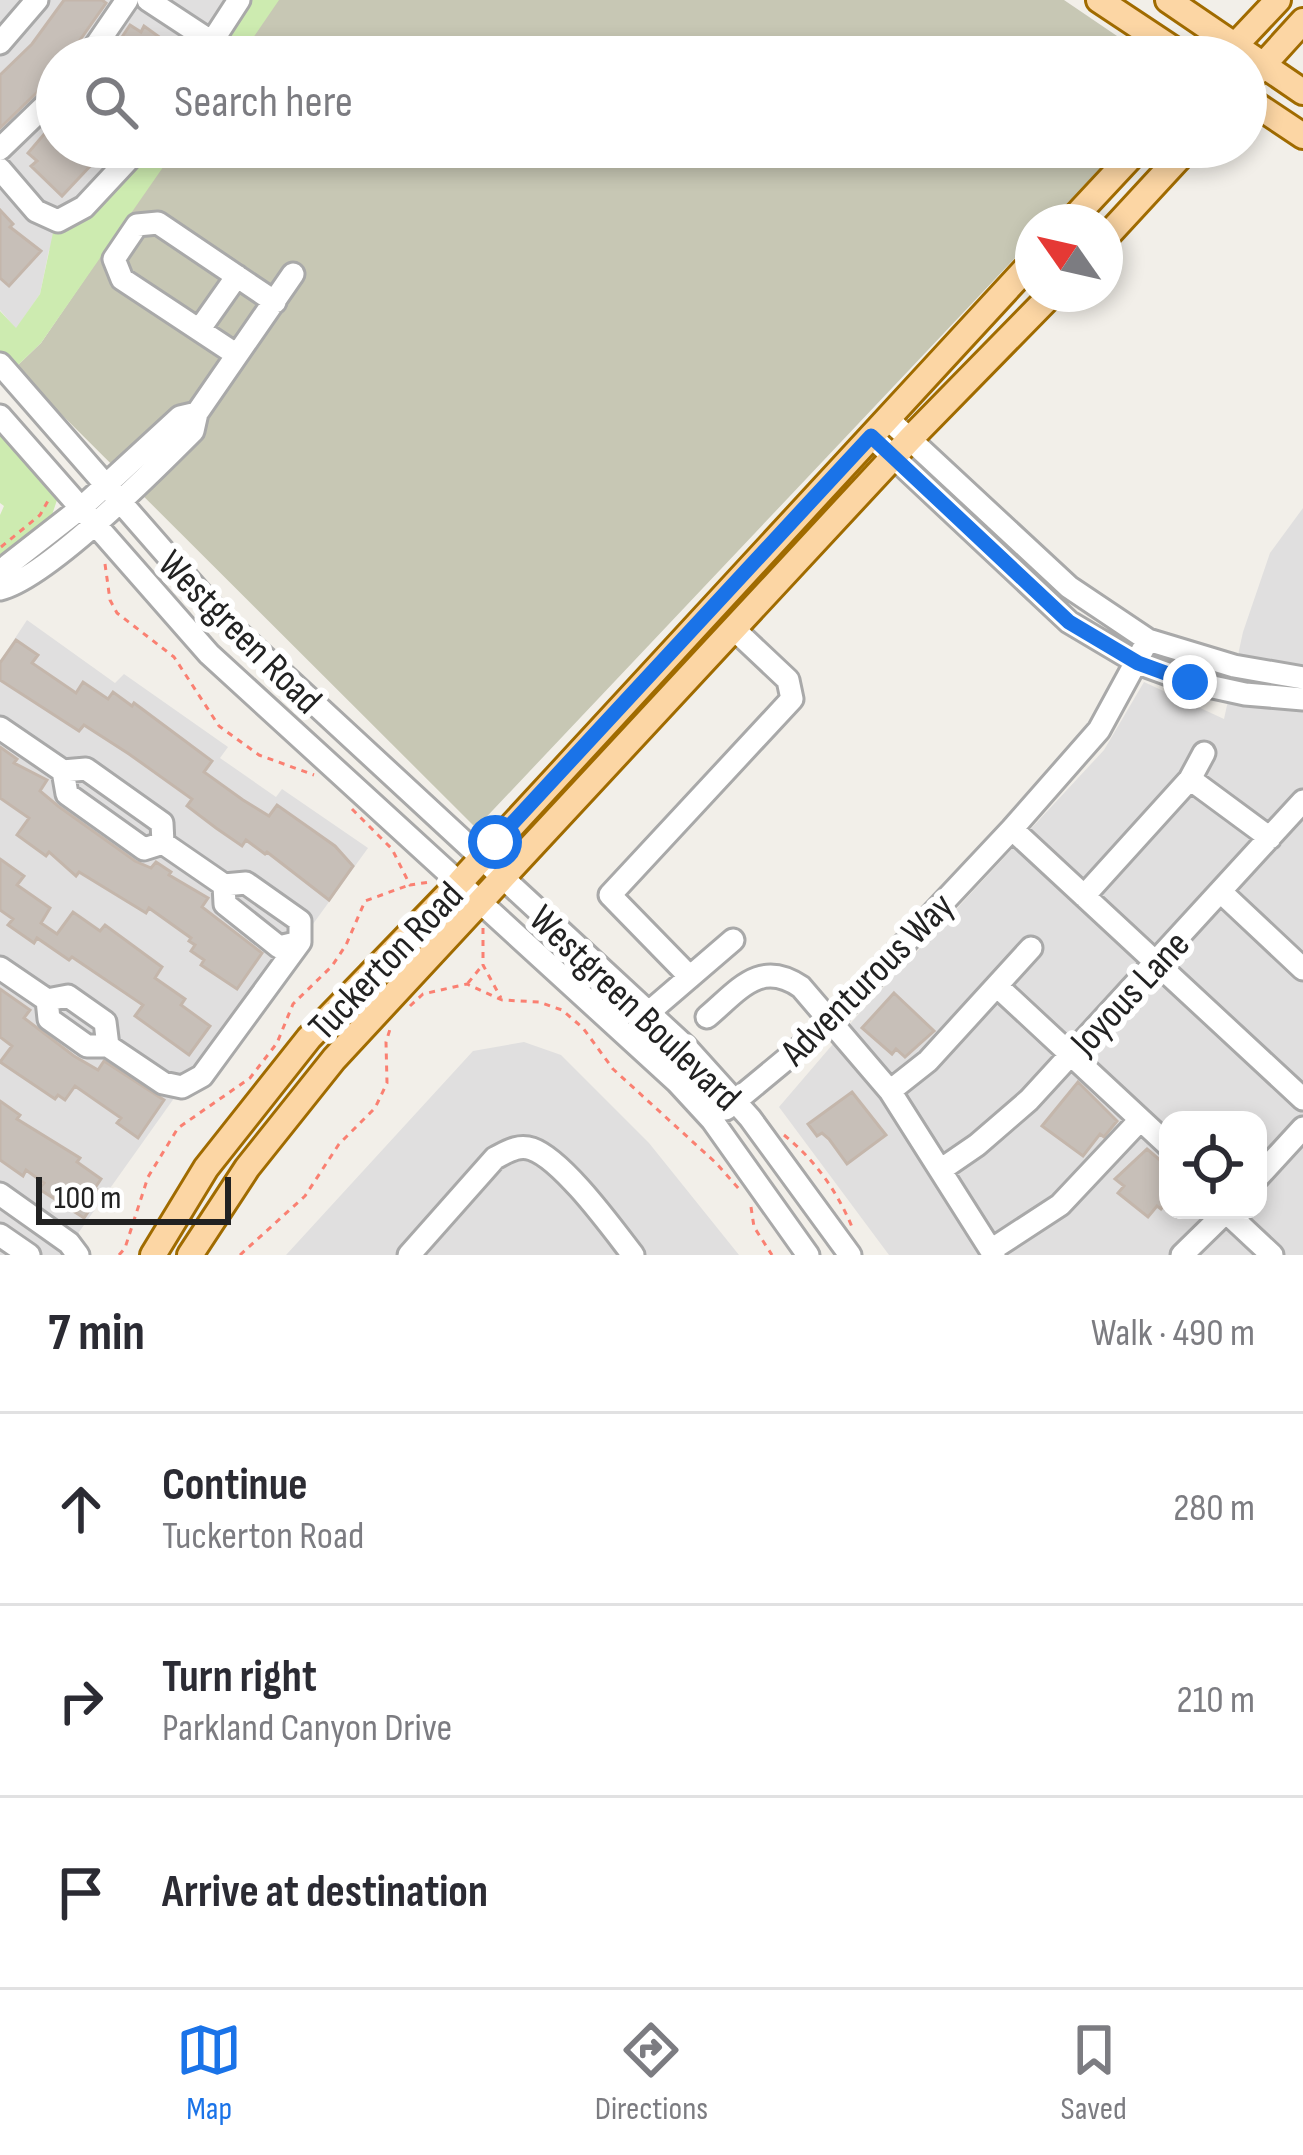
<!DOCTYPE html>
<html lang="en">
<head>
<meta charset="utf-8">
<style>
	body { margin:0; font-family:"Sofia Sans Condensed",sans-serif; background:#f7f7f7; color:#2b2b33 }
	.controls { position:absolute; right:36px; bottom:36px; display:grid; overflow:hidden; border-radius:24px; box-shadow:0 6px 18px #0003 }
	.controls button { width:108px; height:108px; display:grid; place-items:center; padding:0; border:0; border-bottom:3px solid #e1e1e2; background:#fff; color:#2b2b33; font:60px sans-serif }
	.compass { position:absolute; left:1015px; top:204px; width:108px; height:108px; border-radius:50%; background:#fff; box-shadow:0 6px 18px #0003; rotate:304deg }
	.scale { position:absolute; left:36px; bottom:30px; width:195px; box-sizing:border-box; padding-left:12px; border:6px solid #222; border-top:0; font-size:33px; line-height:42px; white-space:nowrap; color:#222; -webkit-text-stroke:9px #fff; paint-order:stroke }
	.stop { position:absolute; width:36px; height:36px; margin:-27px; border:9px solid #1a73e8; border-radius:50%; background:#fff }
	.stop.end { background:#1a73e8; border-color:#fff; box-shadow:0 3px 12px #0008 }
	.list { margin:0; padding:0; list-style:none }
	h2 { display:flex; justify-content:space-between; align-items:center; height:156px; margin:0; padding:0 48px; font-size:51px }
	h2 small { font-size:39px; font-weight:400; color:#7c7c81 }
	.list li { display:grid; grid-template-columns:78px 1fr auto; gap:36px; align-items:center; box-sizing:border-box; height:192px; padding:0 48px; border-top:3px solid #e1e1e2 }
	.list b { display:block; font-size:45px; white-space:nowrap }
	.list p { margin:0; font-size:39px; white-space:nowrap; color:#7c7c81 }
	.list em { font-size:39px; font-style:normal; color:#7c7c81 }
	.icon { flex:none; width:66px; height:66px; fill:none; stroke:currentColor; stroke-width:2; stroke-linecap:round; stroke-linejoin:round }
	.map { position:relative; flex:none; width:1303px; height:1255px; overflow:hidden }
	.search { position:absolute; background:#fff; box-shadow:0 6px 18px #0003; left:36px; right:36px; top:36px; height:132px; display:flex; align-items:center; gap:30px; box-sizing:border-box; padding:0 42px; border-radius:66px; color:#7c7c81; font-size:45px }
	.sheet { height:732px; background:#fff }
	nav { display:flex; justify-content:space-around; align-items:center; box-sizing:border-box; height:168px; border-top:3px solid #e1e1e2; background:#fff; font-size:33px; color:#7c7c81 }
	nav a { display:grid; justify-items:center; gap:6px }
	nav .on { color:#1a73e8 }
	.map>svg:first-child { display:block }
	.residential { fill:#e0dfdf; fill-rule:evenodd }
	.construction { fill:#c7c7b4 }
	.grass { fill:#cdebb0 }
	.building { fill:#c7bfb8; stroke:#c4b6ab; stroke-width:3 }
	.lines { fill:none; stroke-linecap:round; stroke-linejoin:round }
	.minor-casing { stroke:#a9a9a9; stroke-width:27 }
	.major-casing { stroke:#a06b00; stroke-width:30 }
	.path { stroke:#fa8072; stroke-width:3; stroke-dasharray:6 6; stroke-linecap:butt }
	.minor { stroke:#fff; stroke-width:21 }
	.major { stroke:#fcd6a4; stroke-width:24 }
	.route { stroke:#1a73e8; stroke-width:15 }
	.labels { text-anchor:middle; stroke-width:12; stroke-linejoin:round; paint-order:stroke }
	.street-label { font-size:39px; fill:#222; stroke:#fff }
</style>
</head>
<body>
<div class="map">
<svg width="1303" height="1255" viewBox="0 0 1303 1255">
	<rect width="100%" height="100%" fill="#f2efe9"/>
	<path class="residential" d="M 0,0 L 258,0 L 220,57 L 57,57 L 57,147 L 159,147 L 97,220 L 49,250 L 40,294 L 16,329 L 0,310 Z
		M 1303,508 L 1303,1255 L 889,1255 L 779,1107 L 857,1016 L 1104,750 L 1144,682 L 1224,719 L 1243,632 L 1270,553 ZM 1168,1120 L 1258,1120 L 1258,1210 L 1168,1210 Z
		M 27,620 L 115,683 L 124,674 L 228,747 L 220,758 L 276,797 L 282,789 L 368,848 L 300,942 L 182,1087 L 79,1232 L 68,1255 L 0,1255 L 0,661 Z
		M 524,1042 L 561,1055 L 649,1143 L 739,1255 L 286,1255 L 473,1051 Z"/>
	<path class="construction" d="M 276,0 L 1064,0 L 1148,57 L 237,57 Z
		M 175,147 L 1120,147 L 1049,222 L 1033,222 L 1033,239 L 476,828 L 15,368 L 41,343 Z"/>
	<path class="grass" d="M 252,0 L 279,0 L 240,57 L 214,57 Z
		M 159,147 L 177,147 L 41,343 L 15,368 L 0,351 L 0,311 L 16,328 L 40,294 L 54,228 C 104,205 107,198 142,159 L 148,159 Z
		M 0,428 L 58,497 L 51,518 L 0,563 L 0,515 L 4,506 L 0,503 Z"/>
	<path class="building" d="M 64,0 L 102,0 L 106,3 L 68,57 L 57,57 L 57,73 L 0,128 L 0,75 L 32,44 Z
		M 130,25 L 141,32 L 144,26 L 187,57 L 152,57 L 122,37 Z
		M 57,119 L 57,147 L 77,147 L 93,163 L 62,196 L 31,166 L 37,161 L 28,153 Z
		M 0,210 L 13,224 L 10,227 L 41,251 L 9,286 L 0,278 Z
		M 16,640 L 38,655 L 32,663 L 76,693 L 83,682 L 108,699 L 113,692 L 132,706 L 134,703 L 212,761 L 204,772 L 243,800 L 269,816 L 277,805 L 335,846 L 353,866 L 329,900 L 267,852 L 265,854 L 246,840 L 242,846 L 216,828 L 187,806 L 192,799 L 129,754 L 84,725 L 79,731 L 0,680 L 0,663 Z
		M 0,747 L 17,759 L 14,763 L 47,780 L 40,791 L 58,806 L 135,861 L 151,868 L 156,862 L 171,872 L 169,875 L 208,898 L 202,907 L 262,953 L 237,989 L 201,965 L 204,960 L 191,951 L 195,945 L 189,941 L 191,938 L 149,908 L 146,913 L 79,872 L 76,876 L 49,852 L 46,856 L 17,835 L 29,818 L 0,798 Z
		M 0,859 L 24,876 L 17,885 L 50,908 L 41,923 L 57,934 L 73,912 L 100,931 L 105,925 L 162,967 L 155,978 L 185,999 L 181,1005 L 210,1026 L 189,1055 L 135,1016 L 143,1005 L 72,957 L 69,960 L 37,938 L 34,943 L 8,925 L 13,919 L 0,910 Z
		M 0,989 L 30,1010 L 24,1018 L 74,1056 L 98,1070 L 104,1061 L 164,1100 L 138,1138 L 117,1123 L 121,1118 L 75,1086 L 65,1100 L 58,1095 L 55,1099 L 0,1062 L 12,1046 L 0,1037 Z
		M 894,993 L 934,1031 L 905,1057 L 896,1049 L 892,1054 L 862,1028 Z
		M 1078,1082 L 1117,1121 L 1104,1137 L 1100,1134 L 1083,1156 L 1042,1126 Z
		M 852,1092 L 886,1135 L 847,1164 L 829,1139 L 822,1133 L 817,1136 L 808,1124 Z
		M 0,1101 L 20,1115 L 17,1119 L 80,1158 L 77,1162 L 101,1179 L 95,1188 L 101,1193 L 84,1218 L 39,1189 L 44,1183 L 26,1170 L 23,1176 L 0,1160 Z
		M 1147,1149 L 1168,1167 L 1168,1201 L 1161,1209 L 1157,1206 L 1148,1217 L 1118,1193 L 1124,1186 L 1115,1179 Z"/>
	<g class="lines">
		<g class="minor-casing">
			<path id="minor" d="M 148,0 L 212,42
				M 0,43 L 37,0
				M 88,57 L 127,0
				M 202,57 L 239,0
				M 0,149 L 57,94
				M 0,169 L 36,211 L 58,221 L 84,207 L 140,147
				M 199,330 L 237,276
				M 237,355 L 122,279 L 114,259 L 137,225 L 158,223 L 275,302
				M 0,364 L 222,618 L 686,1047 L 750,1118 L 850,1255
				M 0,416 L 209,654 L 677,1082 L 712,1120 L 808,1255
				M 887,418 L 1069,587 L 1148,640 L 1234,666 L 1303,678
				M 871,436 L 1069,622 L 1138,663 L 1190,682 L 1245,694 L 1303,699
				M 0,579 L 8,565 L 81,508 L 180,417 L 197,413
				M 0,589 C 47,578 155,469 193,431 L 197,413 L 293,274
				M 0,728 L 63,771 L 86,769 L 162,823 L 163,843
				M 63,771 L 67,794 L 144,849 L 163,843
				M 1190,779 L 1204,753
				M 1012,829 L 1303,1099
				M 163,843 L 224,885 L 246,883 L 300,921 L 300,942
				M 224,885 L 225,904 L 279,947 L 300,942
				M 1221,892 L 1303,969
				M 1084,896 L 1190,779 L 1270,838
				M 0,968 L 47,1000 L 68,996 L 105,1022 L 108,1046
				M 690,977 L 610,895 L 792,699 L 788,680 L 735,630
				M 997,986 L 1168,1145
				M 47,1000 L 49,1019 L 87,1046 L 108,1046 L 163,1083 L 182,1087 L 202,1076 L 300,942
				M 648,1013 L 733,940
				M 707,1017 C 739,990 760,959 801,987 L 890,1091 L 994,1255
				M 890,1091 L 928,1061 L 1031,948
				M 726,1109 L 831,1022 L 1012,829 L 1099,730 L 1148,640
				M 942,1169 L 977,1145 L 1029,1100 L 1303,801
				M 1258,1177 L 1303,1128
				M 0,1194 L 69,1243 L 78,1255
				M 1226,1212 L 1272,1255
				M 0,1235 L 29,1255
				M 991,1250 L 1060,1205 L 1140,1120
				M 409,1255 L 495,1158 C 507,1152 518,1144 532,1149 C 563,1160 612,1228 633,1255
				M 1182,1255 L 1228,1210"/>
		</g>
		<g class="major-casing">
			<path id="major" d="M 1099,0 L 1185,57
				M 1168,0 L 1303,92
				M 1226,55 L 1278,0
				M 1246,84 L 1303,21
				M 1246,98 L 1303,136
				M 1070,222 L 1140,147
				M 1105,238 L 1189,147
				M 153,1255 L 206,1168 L 309,1038 L 460,882 L 1033,261
				M 190,1255 L 247,1168 L 334,1059 L 910,439 L 1052,294"/>
		</g>
		<path class="path" d="M 1,547 L 40,515 L 49,499
			M 105,564 L 110,600 L 117,613 L 174,657 L 219,726 L 259,755 L 314,775
			M 352,809 L 392,849 L 410,885 L 430,882
			M 483,928 L 483,965 L 501,998
			M 468,983 L 481,967
			M 410,1006 L 423,994 L 467,984 L 502,1000 L 539,1002 L 562,1010 L 583,1028 L 613,1069 L 716,1163 L 739,1189
			M 784,1135 C 815,1160 837,1191 852,1227
			M 751,1207 L 754,1227 L 772,1255
			M 119,1255 L 125,1248 L 148,1177 L 178,1128 L 250,1078 L 277,1043 L 293,1004 L 332,966 L 346,945 L 365,901 L 409,885
			M 240,1255 L 305,1196 L 339,1144 L 375,1108 L 387,1083 L 386,1042 L 391,1026"/>
		<use href="#minor" class="minor"/>
		<use href="#major" class="major"/>
	</g>
	<g class="lines">
		<path class="route" d="M 495,842 L 871,436 L 1069,622 L 1138,663 L 1190,682"/>
	</g>
	<g class="labels">
		<g class="street-label">
			<text transform="translate(241 631) rotate(45)" y="14">Westgreen Road</text>
			<text transform="translate(385 960) rotate(-46)" y="14">Tuckerton Road</text>
			<text transform="translate(866 978) rotate(-45)" y="14">Adventurous Way</text>
			<text transform="translate(1129 992) rotate(-47)" y="14">Joyous Lane</text>
			<text transform="translate(636 1007) rotate(44)" y="14">Westgreen Boulevard</text>
		</g>
	</g>
</svg>
<div class="controls">
<button><svg class="icon" aria-label="locate" viewBox="0 0 24 24"><circle cx="12" cy="12" r="6"/><path d="M12 2v4M12 18v4M2 12h4M18 12h4"/></svg></button>
</div>
<svg class="compass" viewBox="-18 -18 36 36"><path d="M0-13l5 13h-10z" fill="#e53935"/><path d="M0 13l5-13h-10z" fill="#7c7c81"/></svg>
<div class="scale">100 m</div>
<div class="stop" style="left:495px;top:842px"></div>
<div class="stop end" style="left:1190px;top:682px"></div>
<div class="search"><svg class="icon" aria-label="search" viewBox="0 0 24 24"><circle cx="10" cy="10" r="6"/><path d="M15 15l6 6"/></svg>Search here</div>
</div>
<section class="sheet">
<h2>7 min<small>Walk · 490 m</small></h2>
<ul class="list">
<li><svg class="icon" aria-label="ahead" viewBox="0 0 24 24"><path d="M12 20V5M6 11l6-6 6 6"/></svg><div><b>Continue</b><p>Tuckerton Road</p></div><em>280 m</em></li>
<li><svg class="icon" aria-label="right" viewBox="0 0 24 24"><path d="M7 20v-9h11M14 6l5 5-5 5"/></svg><div><b>Turn right</b><p>Parkland Canyon Drive</p></div><em>210 m</em></li>
<li><svg class="icon" aria-label="arrive" viewBox="0 0 24 24"><path d="M6 21V4h12l-3 4 3 4H6"/></svg><div><b>Arrive at destination</b></div></li>
</ul>
</section>
<nav>
<a class="on"><svg class="icon" aria-label="map" viewBox="0 0 24 24"><path d="M3 6l6-2 6 2 6-2v14l-6 2-6-2-6 2zM9 4v14M15 6v14"/></svg>Map</a>
<a><svg class="icon" aria-label="directions" viewBox="0 0 24 24"><path d="M12 3l9 9-9 9-9-9zM9 14v-3h6M13 9l2 2-2 2"/></svg>Directions</a>
<a><svg class="icon" aria-label="saved" viewBox="0 0 24 24"><path d="M7 4h10v16l-5-4-5 4z"/></svg>Saved</a>
</nav>
</body>
</html>
